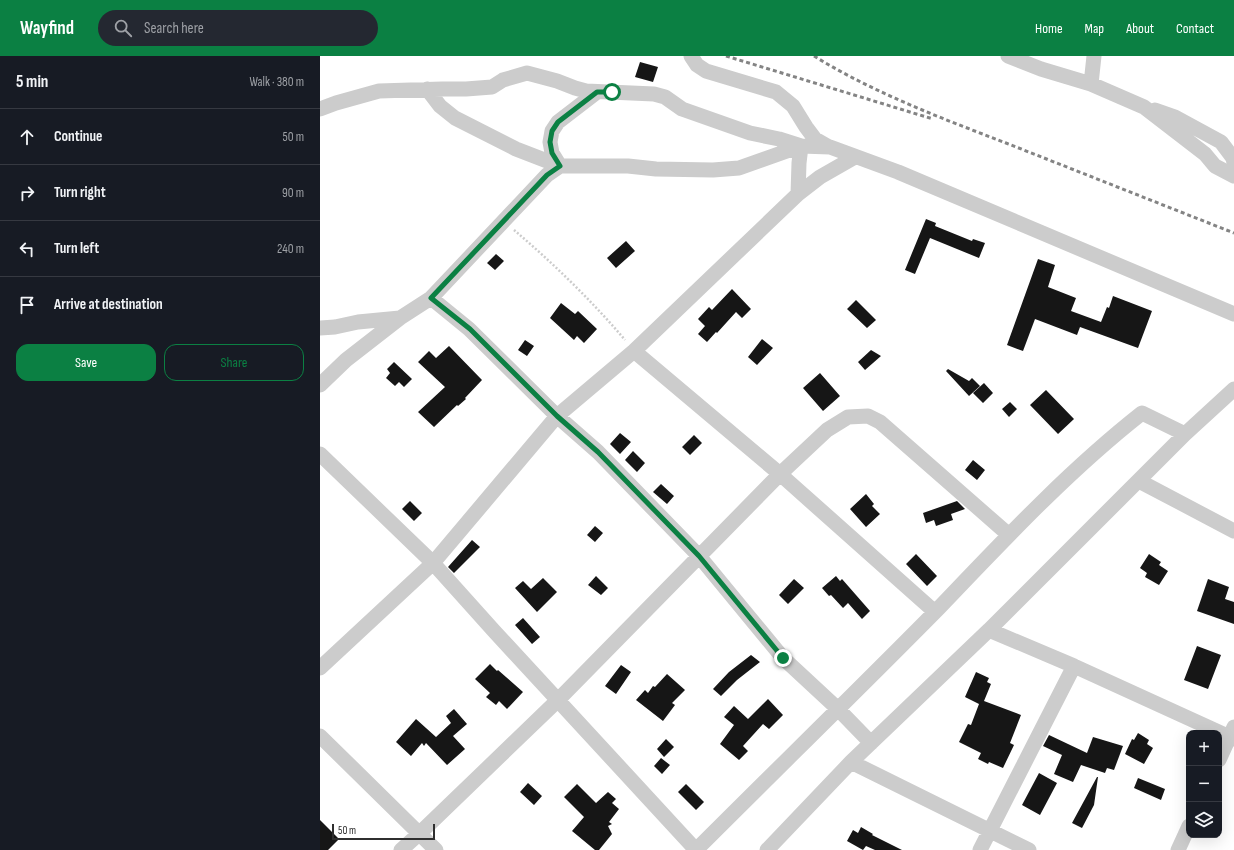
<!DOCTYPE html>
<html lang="en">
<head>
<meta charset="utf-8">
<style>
	body { margin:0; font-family:"Sofia Sans Condensed",sans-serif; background:#242831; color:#f1f3f6 }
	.controls { position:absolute; right:12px; bottom:12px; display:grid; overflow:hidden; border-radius:8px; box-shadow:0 4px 16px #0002 }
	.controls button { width:36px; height:36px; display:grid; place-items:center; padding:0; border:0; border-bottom:1px solid #363941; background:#171b24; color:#f1f3f6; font:20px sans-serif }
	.scale { position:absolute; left:12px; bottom:10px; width:103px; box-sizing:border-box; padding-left:4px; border:2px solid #2f2f2f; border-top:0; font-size:11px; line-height:14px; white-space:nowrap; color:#2f2f2f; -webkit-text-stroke:3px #fff; paint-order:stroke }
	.stop { position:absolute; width:12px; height:12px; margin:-9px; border:3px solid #0b8043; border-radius:50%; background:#fff }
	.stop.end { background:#0b8043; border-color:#fff; box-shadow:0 1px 4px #0008 }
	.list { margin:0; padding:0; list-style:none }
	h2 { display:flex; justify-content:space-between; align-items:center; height:52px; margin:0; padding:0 16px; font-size:17px }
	h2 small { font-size:13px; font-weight:400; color:#9ea1a6 }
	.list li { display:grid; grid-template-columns:26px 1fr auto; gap:12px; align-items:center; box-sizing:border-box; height:56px; padding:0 16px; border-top:1px solid #363941 }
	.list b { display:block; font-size:15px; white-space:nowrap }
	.list em { font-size:13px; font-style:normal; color:#9ea1a6 }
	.actions { display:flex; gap:8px; padding:12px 16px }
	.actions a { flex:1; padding:9px 0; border:1px solid #0b8043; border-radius:12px; text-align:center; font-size:14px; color:#0b8043 }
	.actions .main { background:#0b8043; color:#fff }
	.icon { flex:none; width:22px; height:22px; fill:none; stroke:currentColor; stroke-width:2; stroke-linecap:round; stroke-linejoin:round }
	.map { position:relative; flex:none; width:914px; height:794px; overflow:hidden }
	header { display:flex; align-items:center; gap:24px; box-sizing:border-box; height:56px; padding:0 20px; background:#0b8043; color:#fff }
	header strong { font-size:19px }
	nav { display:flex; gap:22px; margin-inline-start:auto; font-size:14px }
	.search { width:280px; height:36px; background:#242831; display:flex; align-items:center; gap:10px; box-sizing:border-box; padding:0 14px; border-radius:22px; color:#9ea1a6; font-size:15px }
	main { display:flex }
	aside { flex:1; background:#171b24 }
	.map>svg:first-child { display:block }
	.building { fill:#161616 }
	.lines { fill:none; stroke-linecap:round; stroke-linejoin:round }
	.path { stroke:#ccc; stroke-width:2.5; stroke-dasharray:2 2; stroke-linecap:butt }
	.street { stroke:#ccc; stroke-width:15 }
	.rail { stroke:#848484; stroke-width:3; stroke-dasharray:4 3; stroke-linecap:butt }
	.route { stroke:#0b8043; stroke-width:5 }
</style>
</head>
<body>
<header>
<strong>Wayfind</strong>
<div class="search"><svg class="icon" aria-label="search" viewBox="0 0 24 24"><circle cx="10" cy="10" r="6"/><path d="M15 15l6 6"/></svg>Search here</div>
<nav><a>Home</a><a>Map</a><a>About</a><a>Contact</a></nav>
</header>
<main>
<aside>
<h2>5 min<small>Walk · 380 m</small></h2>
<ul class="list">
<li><svg class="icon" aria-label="ahead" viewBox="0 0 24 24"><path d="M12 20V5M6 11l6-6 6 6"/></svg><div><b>Continue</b></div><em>50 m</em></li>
<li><svg class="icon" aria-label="right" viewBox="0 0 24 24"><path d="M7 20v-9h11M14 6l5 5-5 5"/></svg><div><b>Turn right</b></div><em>90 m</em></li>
<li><svg class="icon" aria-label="left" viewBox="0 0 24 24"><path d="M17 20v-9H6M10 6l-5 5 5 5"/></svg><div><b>Turn left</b></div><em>240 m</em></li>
<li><svg class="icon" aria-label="arrive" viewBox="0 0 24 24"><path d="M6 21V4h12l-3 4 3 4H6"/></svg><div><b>Arrive at destination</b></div></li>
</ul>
<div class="actions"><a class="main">Save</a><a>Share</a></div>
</aside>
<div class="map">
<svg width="914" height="794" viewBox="0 0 914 794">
	<rect width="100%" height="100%" fill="#fff"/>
	<path class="building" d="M 320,6 L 338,11 L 333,26 L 315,21 Z
		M 606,163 L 616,167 L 615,170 L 652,185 L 653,183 L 665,187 L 659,202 L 610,182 L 595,218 L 585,214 Z
		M 306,185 L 315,195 L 296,212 L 287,202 Z
		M 176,198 L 184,205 L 175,214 L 167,207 Z
		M 718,203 L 735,209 L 728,231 L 756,242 L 751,255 L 781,266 L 787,251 L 789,252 L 793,240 L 832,255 L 818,292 L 760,271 L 757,279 L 715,263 L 703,295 L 687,289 Z
		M 412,233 L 431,253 L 422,262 L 416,256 L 397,277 L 396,276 L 387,286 L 378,278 L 385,270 L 378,263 L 389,251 L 392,254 Z
		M 536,244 L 556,264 L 547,272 L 527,253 Z
		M 241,247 L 255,258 L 258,255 L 277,273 L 264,287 L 257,280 L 254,284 L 230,262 Z
		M 442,283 L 453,292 L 437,309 L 428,301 Z
		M 205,284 L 214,290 L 207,300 L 198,294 Z
		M 129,290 L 162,324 L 145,342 L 146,343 L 138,350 L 137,349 L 114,371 L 98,356 L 125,331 L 98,306 L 109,295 L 116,302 Z
		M 551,294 L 561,300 L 545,314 L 538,306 Z
		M 74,306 L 92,323 L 84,331 L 79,326 L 75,330 L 66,322 L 70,317 L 67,313 Z
		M 628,313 L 649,325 L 652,322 L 660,330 L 649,340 L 626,315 Z
		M 500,317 L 520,340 L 503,355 L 483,332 Z
		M 664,327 L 673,337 L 663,347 L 653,337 Z
		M 726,334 L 754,363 L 738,378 L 710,349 Z
		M 690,346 L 697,353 L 689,361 L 682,353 Z
		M 300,377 L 311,386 L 300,398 L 290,388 Z
		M 374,379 L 382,387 L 370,399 L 362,391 Z
		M 313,395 L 325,407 L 317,416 L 305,404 Z
		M 653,404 L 665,414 L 657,424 L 645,414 Z
		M 341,428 L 354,440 L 347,448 L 333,436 Z
		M 546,438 L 554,448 L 552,450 L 560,458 L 546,471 L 530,453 Z
		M 90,445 L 102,457 L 94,465 L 82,453 Z
		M 637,445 L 645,453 L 631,458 L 633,464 L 616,470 L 614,464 L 606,467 L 603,457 Z
		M 275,470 L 283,477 L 275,486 L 267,479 Z
		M 152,484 L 160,491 L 134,517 L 128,511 Z
		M 596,498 L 617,520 L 607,530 L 586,508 Z
		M 829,498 L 841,506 L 839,509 L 848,515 L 839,529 L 825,521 L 827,517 L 820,512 Z
		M 276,520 L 288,532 L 281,539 L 268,529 Z
		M 516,520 L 520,525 L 522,523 L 550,555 L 542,563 L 528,547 L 523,552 L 511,539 L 509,540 L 502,532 Z
		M 223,522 L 237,536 L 217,556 L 195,532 L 203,525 L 211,533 Z
		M 474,523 L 484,532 L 468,548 L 459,539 Z
		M 888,523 L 909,531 L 905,543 L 914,546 L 914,568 L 877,555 Z
		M 203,562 L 220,581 L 212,588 L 195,569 Z
		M 877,590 L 901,599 L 888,633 L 864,624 Z
		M 431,599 L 440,606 L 417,624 L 401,640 L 393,633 L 409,616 Z
		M 170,608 L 177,615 L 178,614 L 203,636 L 187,653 L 179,645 L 176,649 L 166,641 L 170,637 L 155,623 Z
		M 301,609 L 311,616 L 296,638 L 285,630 Z
		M 656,616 L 669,622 L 667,626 L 671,628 L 664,645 L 701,659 L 690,687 L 694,689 L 683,712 L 669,706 L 668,708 L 658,703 L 661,697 L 639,686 L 648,668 L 651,669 L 659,648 L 645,641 Z
		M 347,618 L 365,634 L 352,647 L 355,649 L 343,665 L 316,644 L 325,634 L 328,637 L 333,630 L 335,631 Z
		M 448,643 L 463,659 L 449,673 L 443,668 L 423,690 L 428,695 L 419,704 L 400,688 L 414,669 L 404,661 L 414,650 L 428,663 Z
		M 134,653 L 147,668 L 133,680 L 145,693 L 127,709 L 106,687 L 104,690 L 102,687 L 91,700 L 76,686 L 96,663 L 116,681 L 131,667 L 126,660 Z
		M 818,677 L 829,684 L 827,688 L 833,692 L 824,708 L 805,698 L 812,683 L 814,684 Z
		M 729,679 L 767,697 L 773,681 L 803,690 L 794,714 L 787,712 L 785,717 L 761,709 L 753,726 L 734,718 L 742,699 L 723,690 Z
		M 346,683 L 354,691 L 344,701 L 337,693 Z
		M 341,702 L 350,709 L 342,718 L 334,710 Z
		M 719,717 L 737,727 L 720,759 L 702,749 Z
		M 777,721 L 778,721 L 774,749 L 762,772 L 752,767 Z
		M 818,722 L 845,733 L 841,744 L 814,732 Z
		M 208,727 L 222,740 L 214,749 L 200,736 Z
		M 257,728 L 276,747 L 288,736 L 296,743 L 292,747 L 299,753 L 289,766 L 292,768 L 288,770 L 292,778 L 279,794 L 275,794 L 252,775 L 264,761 L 244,741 Z
		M 366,728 L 384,746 L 376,754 L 358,736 Z
		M 0,764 L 19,783 L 8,794 L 0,794 Z
		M 541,771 L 553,778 L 552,779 L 582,794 L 555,794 L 546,790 L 543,794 L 527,785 L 533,774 L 538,777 Z"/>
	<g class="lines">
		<path class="path" d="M 194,174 C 233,207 272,245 305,284"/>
		<path class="street" d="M 371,0 L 377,9 L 386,15 L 456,36 L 473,50 L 486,71 L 495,83 L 509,91
			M 688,0 L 721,13 L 771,28 L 824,51 L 885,98 L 895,110 L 914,120
			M 771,28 L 774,0
			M 107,33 L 120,50 L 135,62 L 196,93 L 240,110
			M 0,53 L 16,47 L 59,35 L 122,33 L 146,33 L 172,31 L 183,24 L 207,17 L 237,25 L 255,32 L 266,35 L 334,38 L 345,41 L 362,53 L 430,77 L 459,83 L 481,90 L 479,107 L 478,138
			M 835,54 L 855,61 L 901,86 L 913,102 L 914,107
			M 240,110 L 232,97 L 230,86 L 232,75 L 238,66 L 277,36
			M 111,242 L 227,119 L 240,110 L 308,110 L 336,113 L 393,114 L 419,112 L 481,90 L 510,91 L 578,116 L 914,258
			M 0,272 L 15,271 L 38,266 L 80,262
			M 314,295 L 460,418 L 615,556
			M 0,329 L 26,304 L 80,262 L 111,242 L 149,273 L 237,360 L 278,396 L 379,500 L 463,602 L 518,653 L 551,687
			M 0,398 L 113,507 L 174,575 L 376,794
			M 819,425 L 914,475
			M 669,574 L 754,610 L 914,683
			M 0,612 L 113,507 L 237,360 L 314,295 L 478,138 L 500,121 L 535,101
			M 0,680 L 116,794
			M 899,704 L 914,671
			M 531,706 L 709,794
			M 81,794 L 100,777 L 238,644 L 460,418 L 507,374 L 528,361 L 548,360 L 560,366 L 689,479
			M 376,794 C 456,714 537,635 616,555 C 682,486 747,416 822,357 L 865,378
			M 447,794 L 531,706 L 669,574 L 865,378 L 914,333
			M 660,794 L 754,610
			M 858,794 L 869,770"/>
		<path class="rail" d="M 406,0 L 613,63
			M 494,0 C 554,37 621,62 686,87 C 762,117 838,147 914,177"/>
	</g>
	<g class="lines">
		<path class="route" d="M 292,36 L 277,36 L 238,66 L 232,75 L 230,86 L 232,97 L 240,110 L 227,119 L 111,242 L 150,273 L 237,360 L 278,396 L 379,500 L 463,602"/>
	</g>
</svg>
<div class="controls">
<button>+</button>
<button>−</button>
<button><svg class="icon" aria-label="layers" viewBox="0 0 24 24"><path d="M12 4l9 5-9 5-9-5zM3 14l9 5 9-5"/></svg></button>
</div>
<div class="scale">50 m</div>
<div class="stop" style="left:292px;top:36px"></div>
<div class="stop end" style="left:463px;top:602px"></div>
</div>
</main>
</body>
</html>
